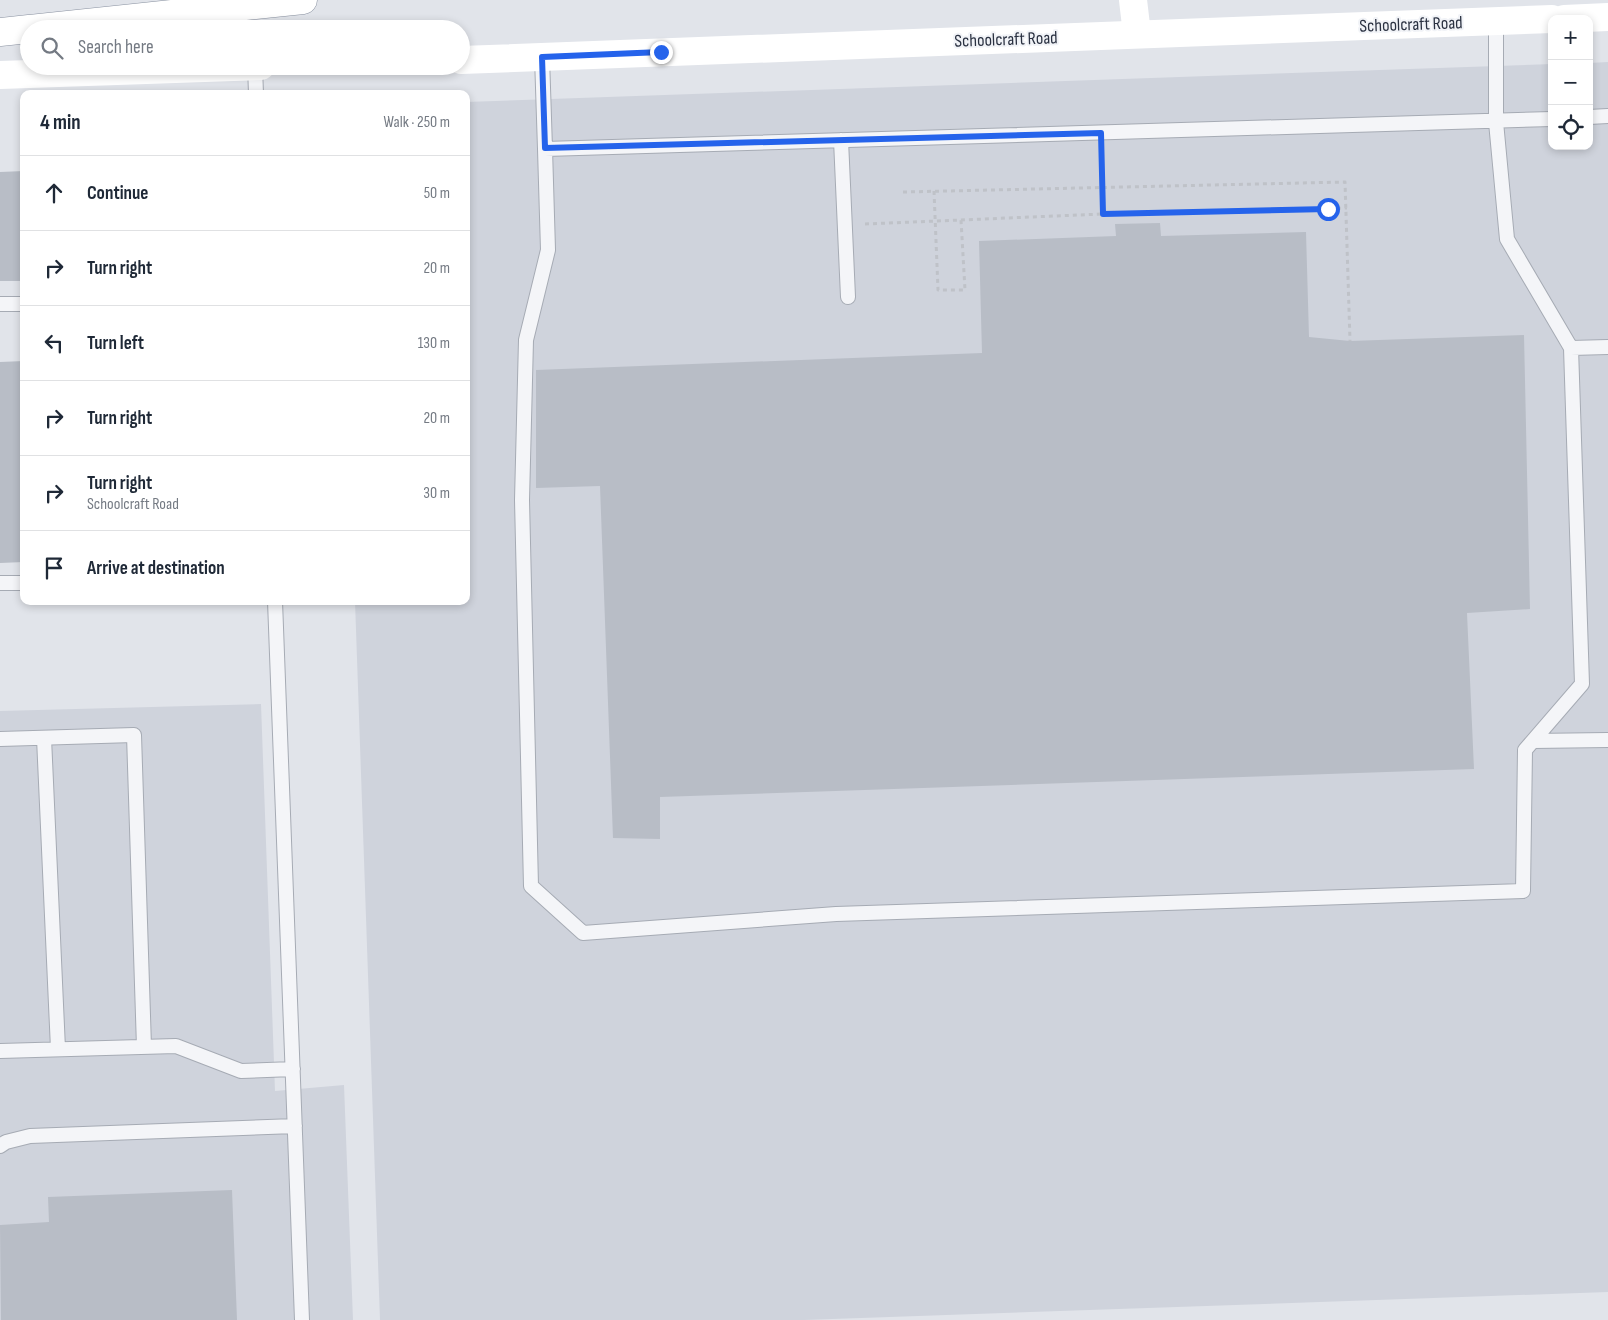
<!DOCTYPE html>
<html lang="en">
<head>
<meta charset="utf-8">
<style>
	body { margin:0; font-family:"Sofia Sans Condensed",sans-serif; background:#f2f2f3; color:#1f2937 }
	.controls { position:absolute; right:15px; top:15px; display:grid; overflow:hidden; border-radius:10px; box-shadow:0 2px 8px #0003 }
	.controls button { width:45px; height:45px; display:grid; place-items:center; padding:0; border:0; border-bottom:1px solid #e0e1e3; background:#fff; color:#1f2937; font:25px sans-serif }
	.stop { position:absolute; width:15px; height:15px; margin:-11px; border:4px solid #2563eb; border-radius:50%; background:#fff }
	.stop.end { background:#2563eb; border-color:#fff; box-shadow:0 1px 5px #0008 }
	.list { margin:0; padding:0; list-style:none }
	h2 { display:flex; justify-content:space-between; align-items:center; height:65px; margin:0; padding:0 20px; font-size:21px }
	h2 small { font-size:16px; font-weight:400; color:#747a83 }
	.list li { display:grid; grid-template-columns:32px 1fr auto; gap:15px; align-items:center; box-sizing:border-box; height:75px; padding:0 20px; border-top:1px solid #e0e1e3 }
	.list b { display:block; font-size:19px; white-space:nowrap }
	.list p { margin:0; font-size:16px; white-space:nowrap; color:#747a83 }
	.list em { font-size:16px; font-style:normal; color:#747a83 }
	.icon { flex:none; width:28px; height:28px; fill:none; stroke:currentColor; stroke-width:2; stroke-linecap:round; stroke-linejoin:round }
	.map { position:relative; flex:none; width:1608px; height:1320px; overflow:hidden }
	.search { position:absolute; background:#fff; box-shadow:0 2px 8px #0003; left:20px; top:20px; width:450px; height:55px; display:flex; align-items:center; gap:12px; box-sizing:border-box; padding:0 18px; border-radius:28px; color:#747a83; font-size:19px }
	.panel { position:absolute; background:#fff; box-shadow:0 2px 8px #0003; left:20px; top:90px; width:450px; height:515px; border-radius:10px }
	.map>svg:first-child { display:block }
	.built { fill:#cfd3dc }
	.building { fill:#b8bdc6 }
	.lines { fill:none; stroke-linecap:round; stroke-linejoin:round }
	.service-casing { stroke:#a6abb4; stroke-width:16 }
	.motorway-casing { stroke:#8991a0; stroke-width:29 }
	.path { stroke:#bfc2c8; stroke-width:3; stroke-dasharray:4 4; stroke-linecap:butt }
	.service { stroke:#f4f5f8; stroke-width:14 }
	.secondary { stroke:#fff; stroke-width:28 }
	.motorway { stroke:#fff; stroke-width:28 }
	.route { stroke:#2563eb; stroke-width:6 }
	.labels { text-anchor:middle; stroke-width:4; stroke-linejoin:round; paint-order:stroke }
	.street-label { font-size:18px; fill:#2a3141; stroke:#f1f3f7 }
</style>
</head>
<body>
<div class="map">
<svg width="1608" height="1320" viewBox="0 0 1608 1320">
	<rect width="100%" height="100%" fill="#e1e4ea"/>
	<path class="built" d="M 1608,62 L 1608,1292 L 804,1320 L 380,1320 L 355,601 L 466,601 L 466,102 L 1552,64 L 1552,146 L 1589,146 L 1589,63 Z
		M 261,704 L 275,1091 L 344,1085 L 353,1320 L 0,1320 L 0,711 Z"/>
	<path class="building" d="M 24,171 L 24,281 L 0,281 L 0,172 Z
		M 1160,223 L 1161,236 L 1306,232 L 1309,337 L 1350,341 L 1524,335 L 1530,609 L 1467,613 L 1474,769 L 660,797 L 660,839 L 613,838 L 600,486 L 536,488 L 536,370 L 982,353 L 979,241 L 1116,236 L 1115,224 Z
		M 24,361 L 24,562 L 0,563 L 0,362 Z
		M 232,1190 L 237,1320 L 1,1320 L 0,1225 L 49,1222 L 48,1197 Z"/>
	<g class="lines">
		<g class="service-casing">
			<path id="service" d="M 542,57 L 545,149 L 1552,119
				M 255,66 L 256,94
				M 1589,117 L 1608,116
				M 841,140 L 848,297
				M 545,149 L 548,250 L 526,340 L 522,500 L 531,886 L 583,933 L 836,914 L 1523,891 L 1525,750 L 1582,684 L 1571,348 L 1507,239 L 1496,122 L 1496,21
				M 0,304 L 24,304
				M 1571,348 L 1608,347
				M 0,583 L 24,583
				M 275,601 L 302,1320
				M 44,738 L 58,1049
				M 0,739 L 134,735 L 144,1047
				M 1533,741 L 1608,740
				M 0,1051 L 176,1046 L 241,1071 L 293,1069
				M 0,1146 L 6,1142 L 30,1136 L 295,1126"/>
		</g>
		<g class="motorway-casing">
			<path id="motorway" d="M 30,29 L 303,0
				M 0,32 L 29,29"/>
		</g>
		<path class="path" d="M 1101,154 L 1103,214
			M 934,191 L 938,290 L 965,290 L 961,220
			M 903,192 L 1345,182 L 1350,341
			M 865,224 L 1103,214 L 1347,208"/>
		<use href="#service" class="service"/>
		<path class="secondary" d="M 1133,0 L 1137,34
			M 1564,19 L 1608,17
			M 461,60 L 1552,19
			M 0,75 L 261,66"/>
		<use href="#motorway" class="motorway"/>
	</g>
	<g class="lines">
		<path class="route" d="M 661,52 L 542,57 L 545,148 L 1101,133 L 1103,214 L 1328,209"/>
	</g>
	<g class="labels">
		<g class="street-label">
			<text transform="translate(1411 24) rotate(-2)" y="6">Schoolcraft Road</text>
			<text transform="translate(1006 39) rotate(-2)" y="6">Schoolcraft Road</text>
		</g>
	</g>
</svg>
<div class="controls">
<button>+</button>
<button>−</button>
<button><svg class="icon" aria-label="locate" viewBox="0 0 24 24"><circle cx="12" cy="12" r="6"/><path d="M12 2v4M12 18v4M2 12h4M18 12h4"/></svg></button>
</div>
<div class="stop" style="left:1328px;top:209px"></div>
<div class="stop end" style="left:661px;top:52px"></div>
<div class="search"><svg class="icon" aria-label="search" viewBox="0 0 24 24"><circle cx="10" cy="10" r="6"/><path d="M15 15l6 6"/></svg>Search here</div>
<section class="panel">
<h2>4 min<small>Walk · 250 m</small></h2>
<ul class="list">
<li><svg class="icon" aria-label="ahead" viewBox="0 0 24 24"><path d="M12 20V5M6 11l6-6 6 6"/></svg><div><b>Continue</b></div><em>50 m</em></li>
<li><svg class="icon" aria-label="right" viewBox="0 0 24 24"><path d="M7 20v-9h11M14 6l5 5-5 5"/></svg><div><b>Turn right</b></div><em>20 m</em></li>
<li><svg class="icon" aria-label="left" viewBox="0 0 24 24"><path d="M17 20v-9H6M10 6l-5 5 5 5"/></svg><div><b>Turn left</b></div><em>130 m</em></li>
<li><svg class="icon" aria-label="right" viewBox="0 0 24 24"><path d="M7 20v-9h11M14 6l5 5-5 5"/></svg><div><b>Turn right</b></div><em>20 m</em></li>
<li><svg class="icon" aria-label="right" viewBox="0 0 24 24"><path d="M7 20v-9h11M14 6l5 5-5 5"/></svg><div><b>Turn right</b><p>Schoolcraft Road</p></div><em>30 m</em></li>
<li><svg class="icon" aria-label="arrive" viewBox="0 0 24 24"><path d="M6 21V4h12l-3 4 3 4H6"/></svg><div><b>Arrive at destination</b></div></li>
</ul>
</section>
</div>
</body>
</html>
